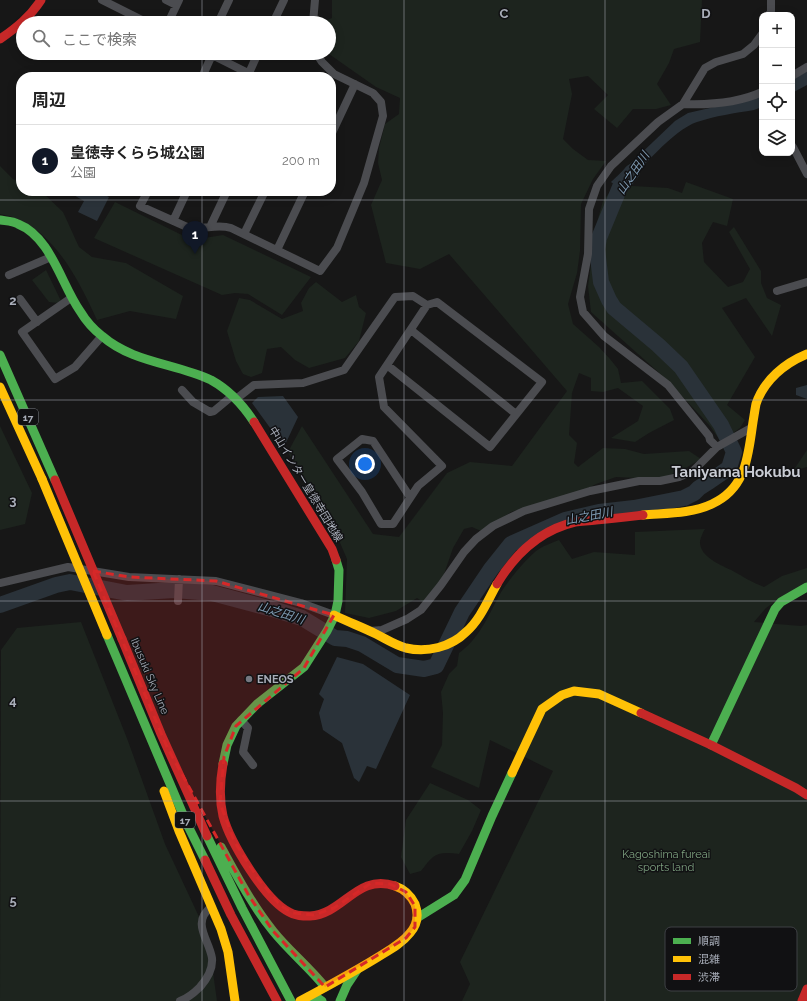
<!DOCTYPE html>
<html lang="ja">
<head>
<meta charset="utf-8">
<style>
	body { margin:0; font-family:Raleway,"Noto Sans JP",sans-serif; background:#f6f6f6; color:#222 }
	.controls { position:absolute; right:12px; top:12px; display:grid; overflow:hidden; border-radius:8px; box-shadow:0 2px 10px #0003 }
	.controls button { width:36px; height:36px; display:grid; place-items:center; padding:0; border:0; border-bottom:1px solid #e0e0e0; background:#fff; color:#222; font:20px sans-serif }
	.you { position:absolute; left:365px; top:464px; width:14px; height:14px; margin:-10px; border:3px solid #fff; border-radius:50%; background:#1a73e8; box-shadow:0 0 0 6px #1a73e833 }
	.badge { display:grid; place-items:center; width:26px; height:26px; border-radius:50%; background:#111827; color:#fff; font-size:13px; font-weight:700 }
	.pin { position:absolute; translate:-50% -33px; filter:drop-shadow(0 1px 2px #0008) }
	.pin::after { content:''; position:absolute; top:21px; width:14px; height:12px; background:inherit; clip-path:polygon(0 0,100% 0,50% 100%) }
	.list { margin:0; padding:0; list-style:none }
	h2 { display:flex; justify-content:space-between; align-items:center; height:52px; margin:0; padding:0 16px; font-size:17px }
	h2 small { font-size:13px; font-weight:400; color:#767676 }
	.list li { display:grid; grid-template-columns:26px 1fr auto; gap:12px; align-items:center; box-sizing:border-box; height:72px; padding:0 16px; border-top:1px solid #e0e0e0 }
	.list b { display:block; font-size:15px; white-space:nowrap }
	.list p { margin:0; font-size:13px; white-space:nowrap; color:#767676 }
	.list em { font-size:13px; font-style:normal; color:#767676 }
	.icon { flex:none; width:22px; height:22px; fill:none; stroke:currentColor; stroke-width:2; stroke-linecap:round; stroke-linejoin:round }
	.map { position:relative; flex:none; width:807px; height:1001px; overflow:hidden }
	.search { position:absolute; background:#fff; box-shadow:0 2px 10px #0003; left:16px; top:16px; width:320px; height:44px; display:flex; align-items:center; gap:10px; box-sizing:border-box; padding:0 14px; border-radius:22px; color:#767676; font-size:15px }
	.panel { position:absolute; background:#fff; box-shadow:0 2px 10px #0003; left:16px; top:72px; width:320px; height:124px; border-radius:16px }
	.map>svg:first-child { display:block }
	.green { fill:#1d241e }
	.water { fill:#2a3239 }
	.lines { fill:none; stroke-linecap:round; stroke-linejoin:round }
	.river { stroke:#2a3239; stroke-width:16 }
	.street { stroke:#4b4c50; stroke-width:8 }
	.fast { stroke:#4caf50; stroke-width:9 }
	.slow { stroke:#ffc107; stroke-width:9 }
	.jam { stroke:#c62828; stroke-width:9 }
	.slow-bridge { stroke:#ffc107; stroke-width:9 }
	.jam-bridge { stroke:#c62828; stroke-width:9 }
	.marked { fill:#d62828; fill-opacity:0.2; stroke:#d62828; stroke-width:3; stroke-dasharray:8 5; stroke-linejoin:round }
	.grid { fill:none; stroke:#a8adb8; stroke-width:1; stroke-opacity:0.55 }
	.poi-dot { fill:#757880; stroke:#111113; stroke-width:1.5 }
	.labels { text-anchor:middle; stroke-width:3; stroke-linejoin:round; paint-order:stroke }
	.shield { fill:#111113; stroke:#7b7e86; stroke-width:1 }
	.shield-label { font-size:10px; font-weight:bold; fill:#a8adb8 }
	.street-label { font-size:11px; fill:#a8adb8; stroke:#111113 }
	.poi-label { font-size:11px; font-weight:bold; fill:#a8adb8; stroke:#111113; text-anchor:start }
	.park-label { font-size:11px; fill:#7fa381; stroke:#111113 }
	.water-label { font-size:12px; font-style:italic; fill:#7f9bb3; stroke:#111113 }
	.district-label { font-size:15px; font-weight:bold; fill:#c9ccd4; stroke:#111113 }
	.key { fill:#111113; stroke:#3e4045; stroke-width:1 }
	.key-label { font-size:11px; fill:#a8adb8 }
	.grid-label { font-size:13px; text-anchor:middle; font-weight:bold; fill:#a8adb8; stroke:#111113; stroke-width:3; stroke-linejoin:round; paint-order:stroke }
</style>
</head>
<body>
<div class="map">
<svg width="807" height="1001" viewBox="0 0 807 1001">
	<rect width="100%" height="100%" fill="#171717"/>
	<path class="green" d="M 332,0 L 702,0 L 700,42 L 674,49 L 669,63 L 657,84 L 671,105 L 656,109 L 633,109 L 617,128 L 594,109 L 608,95 L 588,76 L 569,79 L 572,94 L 563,139 L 573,149 L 588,160 L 606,161 L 593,179 L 581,204 L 580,251 L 577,273 L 568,304 L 573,324 L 599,347 L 610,359 L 618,369 L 621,383 L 642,381 L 670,409 L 674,420 L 649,433 L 635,442 L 611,438 L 638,421 L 643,406 L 618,388 L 603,392 L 591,391 L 591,378 L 579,373 L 572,393 L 569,435 L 577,443 L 574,463 L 578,467 L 603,448 L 625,449 L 644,454 L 689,451 L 701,459 L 684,469 L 660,479 L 616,477 L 596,484 L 579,493 L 511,512 L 481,531 L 472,527 L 464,529 L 453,548 L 443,577 L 426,604 L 417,598 L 396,611 L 369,618 L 345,613 L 347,559 L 331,522 L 312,501 L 288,452 L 302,426 L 373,534 L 399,537 L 447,473 L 470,462 L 512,466 L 567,391 L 449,254 L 420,269 L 386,263 L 371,205 L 382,180 L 378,163 L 379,148 L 385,124 L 399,114 L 400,98 L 376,87 L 329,54 L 329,23 L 320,23 L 332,18 Z
		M 0,166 L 13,179 L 21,183 L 21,191 L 39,191 L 42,192 L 63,212 L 79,247 L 92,257 L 126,263 L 183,296 L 176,319 L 130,311 L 97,320 C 78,278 50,222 0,214 Z
		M 622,176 L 632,186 L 668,188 L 682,193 L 686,182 L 733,199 L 727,226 L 713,222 L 702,243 L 704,262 L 728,287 L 743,282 L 750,269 L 729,232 L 734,227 L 761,271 L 761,283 L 767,298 L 781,305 L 772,336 L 746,298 L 722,308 L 755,357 L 727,405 L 745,420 L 740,428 L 721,442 L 710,426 L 665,378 L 591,312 L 588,286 L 597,222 L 603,201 Z
		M 115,202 L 192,240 L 223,235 L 311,277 L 282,315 L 248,294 L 235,293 L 222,295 L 94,238 Z
		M 46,270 L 61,301 L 58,303 L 49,302 L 32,280 Z
		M 316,282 L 342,302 L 356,295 L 359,307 L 366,313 L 359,341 L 345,358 L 309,368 L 295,360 L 281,347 L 267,349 L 262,373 L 251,377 L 243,374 L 236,361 L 227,331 L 239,298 L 250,300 L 282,319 L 303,311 L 301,303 L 309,288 Z
		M 0,426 L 32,493 L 25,524 L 0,530 Z
		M 807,449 L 807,467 L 793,471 L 807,450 Z
		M 705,529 C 703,532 701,537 700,541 C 699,557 721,565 733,571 C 744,577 751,582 764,587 L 782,576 L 807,568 L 807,585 L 786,594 L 766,608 L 754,622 L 801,626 L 807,625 L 807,1001 L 462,1001 L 470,984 L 460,962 L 553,771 L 490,740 L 479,788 L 431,767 L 442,745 L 443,713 L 441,692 L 449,674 L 457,666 L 459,653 C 479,639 488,616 499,596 C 505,584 529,555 539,549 C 545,545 552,543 559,540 L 572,559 L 594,552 L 635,555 L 635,532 Z
		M 81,622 L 128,741 L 165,844 L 208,936 L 217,1001 L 0,1001 L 1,650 L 17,628 Z
		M 430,783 L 468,800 L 481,810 L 472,831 L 459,854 C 436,851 434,854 421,871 L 410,874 L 401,857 L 406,820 Z"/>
	<path class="water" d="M 807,71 L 807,85 L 792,93 L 792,80 Z
		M 762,96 L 762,107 L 754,110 C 735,113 715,116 697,122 C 673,130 639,171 621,190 L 611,182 L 675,121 L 688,113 Z
		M 74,191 L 97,191 L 109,197 L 97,221 L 78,212 L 84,201 L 72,194 Z
		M 807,385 L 807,399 L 796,395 L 796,388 Z
		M 283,396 L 298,417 L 284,447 L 252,403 L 258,397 Z
		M 337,657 L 363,664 L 410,695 L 376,769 L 367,766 L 359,782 L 354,778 L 342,743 L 323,730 L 319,713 L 324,699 L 319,694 Z"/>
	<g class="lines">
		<path class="river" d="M 0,605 L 56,585 L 70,582 L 127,593 L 174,590 L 212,593 L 276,610 L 302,618 L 335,638 L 347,639 L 362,644 L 397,665 L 424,669 L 436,666 L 462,612 L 491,569 L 511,544 L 565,520 L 599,512 L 634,508 L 684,498 L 694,493 L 699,488 L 710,481 L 729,468 L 734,452 L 721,425 L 681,367 L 658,345 L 614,308 L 609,300 L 601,282 L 597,249 L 599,238 L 620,187 L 632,172"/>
		<path class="street" d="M 102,0 L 148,23
			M 166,0 L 176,5
			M 769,15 L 771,11 L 771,0
			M 168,23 L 179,0
			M 218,23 L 229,0
			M 273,23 L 284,0
			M 313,23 L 315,0
			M 208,53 L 256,77
			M 249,73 L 258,53
			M 792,76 L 807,67
			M 202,77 L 212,55
			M 683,104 C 709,105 738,103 762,92
			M 331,135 L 355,84
			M 793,147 L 807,174
			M 148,191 L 140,206 L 187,227 C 202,231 216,223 231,228 L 320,271 L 337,248 L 364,183 L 383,116 L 381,102 L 373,93 L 334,74 L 322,62 L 316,53
			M 173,221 L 187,191
			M 210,227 L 227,191
			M 244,234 L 265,191
			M 277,250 L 305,191
			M 9,275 L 51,257
			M 777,291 L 807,282
			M 71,298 L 22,332 L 55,379 L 75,367 L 102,336
			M 20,299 L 37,322
			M 411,330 L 516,414
			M 387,365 L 427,305
			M 182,390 L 193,402 L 210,412 L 214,411 L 232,396
			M 236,399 L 254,385 L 303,383 L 344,370 L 395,297 L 413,296 L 427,305 L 437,302 L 542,382 L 490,447 L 387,365 L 379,377 L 384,407 L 442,466 L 418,486 L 393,524 L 381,524 L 362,492 L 337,459 L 362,439 L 373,441 L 410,497
			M 751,428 L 717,447 L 710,440 L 709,436 L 668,385 L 604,336 L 583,312 L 580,297 L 588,254 L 589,209 L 597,186 L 611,166 L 658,122 L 683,104 L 705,68 L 716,62 L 743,54 L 754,45 L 762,34
			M 0,583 L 68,567 L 129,577 L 216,581 L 301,603 L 334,615
			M 178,601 L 179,579
			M 370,631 L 382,630 L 407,619 L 421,610 L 441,585 L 464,552 L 476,539 L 493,526 L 524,511 L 590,491 L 639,481 L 660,481 L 679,477 L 693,471 L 717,447
			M 241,720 L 248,728 L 243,752 L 253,765
			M 180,1001 C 188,998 194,993 200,987 C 207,979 213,969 212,958 C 209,939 191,923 211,907"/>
		<path class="fast" d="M 0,220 C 6,221 13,221 18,224 C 51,237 61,284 80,311 C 86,321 93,329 102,336 C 133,363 175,363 211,380 C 229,390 243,405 254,422
			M 0,355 L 55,480
			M 107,635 L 187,824 L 205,860
			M 711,745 L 775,609 L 781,602 L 807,587
			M 223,764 L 227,745 L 236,726 L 257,704 L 304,667 L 327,631 L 335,615 L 338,601 L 339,570 L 336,560
			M 207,836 L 242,908 L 291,1001
			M 221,847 C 237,876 252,905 273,931 C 289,951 309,967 325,987
			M 417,918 L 454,895 L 465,880 L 492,816 L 512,773
			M 308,997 L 319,999 L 322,1001
			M 340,1001 L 347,985 L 357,970"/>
		<path class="slow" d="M 0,387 L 42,479
			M 643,515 C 665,513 691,514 712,504 C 747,488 748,455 753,422 C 754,416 755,409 756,404 C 764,380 785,363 807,354
			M 334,615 C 348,622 362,627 376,634 C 386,639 395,645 406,648 C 427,653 451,647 466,632 C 480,620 488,600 497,584
			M 512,773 L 542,709 L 562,695 L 574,691 L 599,694 L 641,713
			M 164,791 L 179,831 L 221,929 L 228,952 L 235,1001
			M 300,1001 C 328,986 356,971 383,954 C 393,948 403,942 410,933 C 417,925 419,915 415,904 C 411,896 404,889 395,886"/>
		<path class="jam" d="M 0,39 C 16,28 30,17 41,0
			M 254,422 L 332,549 L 336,560
			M 497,584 C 515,554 541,530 575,522 C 582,521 589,521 596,520 C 612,519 627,517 643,515
			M 122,639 L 161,734 L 207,836
			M 641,713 L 711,745 L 796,788 L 807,795
			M 223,764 C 220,781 219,799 223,816 C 230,842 265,900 289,912 C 295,916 303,916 310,916 C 344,914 357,873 395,886
			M 205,860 L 231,915 L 277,1001
			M 802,1001 L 807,989"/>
		<path class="slow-bridge" d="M 42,479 L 107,635"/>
		<path class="jam-bridge" d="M 55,480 L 122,639"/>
	</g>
	<path class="marked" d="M 93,571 L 129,577 L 216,581 L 334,615 L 304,668 L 236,726 L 224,757 L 220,803 L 234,841 L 259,880 L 281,906 L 293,913 L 314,915 L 334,908 L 371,883 L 390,884 L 406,892 L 415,906 L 415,927 L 406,938 L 325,987 L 273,931 L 249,896 L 167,747 Z"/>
	<path class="grid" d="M 202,0 L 202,23M 404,0 L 404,1001M 605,0 L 605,1001M 202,53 L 202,77M 202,191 L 202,1001M 0,200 L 807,200M 0,400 L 807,400M 0,601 L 807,601M 0,801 L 807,801"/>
	<circle class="poi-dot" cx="249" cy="679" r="4"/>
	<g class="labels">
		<g class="shield">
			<rect x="18" y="409" width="20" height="16" rx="3"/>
			<rect x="175" y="812" width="20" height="16" rx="3"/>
		</g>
		<g class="shield-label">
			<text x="28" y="421">17</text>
			<text x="185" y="824">17</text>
		</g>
		<g class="street-label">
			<text transform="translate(306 484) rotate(59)" y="4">中山インター皇徳寺団地線</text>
			<text transform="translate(150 676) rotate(67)" y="4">Ibusuki Sky Line</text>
		</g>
		<g class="poi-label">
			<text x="257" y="683">ENEOS</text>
		</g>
		<g class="park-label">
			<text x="666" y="858">Kagoshima fureai<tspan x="666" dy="13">sports land</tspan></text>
		</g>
		<g class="water-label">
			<text transform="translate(633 173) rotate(-56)" y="4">山之田川</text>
			<text transform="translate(589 516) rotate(-11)" y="4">山之田川</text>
			<text transform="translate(281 613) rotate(18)" y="4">山之田川</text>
		</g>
		<g class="district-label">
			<text x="736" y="477">Taniyama Hokubu</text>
		</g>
	</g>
	<rect x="665" y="927" width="132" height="64" rx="6" class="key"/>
	<rect x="673" y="938" width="18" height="6" fill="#4caf50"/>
	<rect x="673" y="956" width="18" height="6" fill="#ffc107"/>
	<rect x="673" y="974" width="18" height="6" fill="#c62828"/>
	<g class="key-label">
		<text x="698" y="945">順調</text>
		<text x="698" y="963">混雑</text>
		<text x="698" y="981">渋滞</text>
	</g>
	<g class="grid-label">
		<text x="504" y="18">C</text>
		<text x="706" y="18">D</text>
		<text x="13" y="305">2</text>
		<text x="13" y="505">3</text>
		<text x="13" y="705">4</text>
		<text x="13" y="905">5</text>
	</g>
</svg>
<div class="controls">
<button>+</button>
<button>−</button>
<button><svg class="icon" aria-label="locate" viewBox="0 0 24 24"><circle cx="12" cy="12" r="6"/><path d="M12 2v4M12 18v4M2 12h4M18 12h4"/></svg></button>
<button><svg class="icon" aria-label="layers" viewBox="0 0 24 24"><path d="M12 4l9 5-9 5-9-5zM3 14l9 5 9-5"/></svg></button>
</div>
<div class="you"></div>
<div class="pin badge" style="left:195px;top:254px">1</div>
<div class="search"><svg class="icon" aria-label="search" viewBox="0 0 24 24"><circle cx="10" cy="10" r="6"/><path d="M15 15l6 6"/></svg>ここで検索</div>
<section class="panel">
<h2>周辺<small></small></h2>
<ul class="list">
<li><span class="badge">1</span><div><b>皇徳寺くらら城公園</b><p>公園</p></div><em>200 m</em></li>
</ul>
</section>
</div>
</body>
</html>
